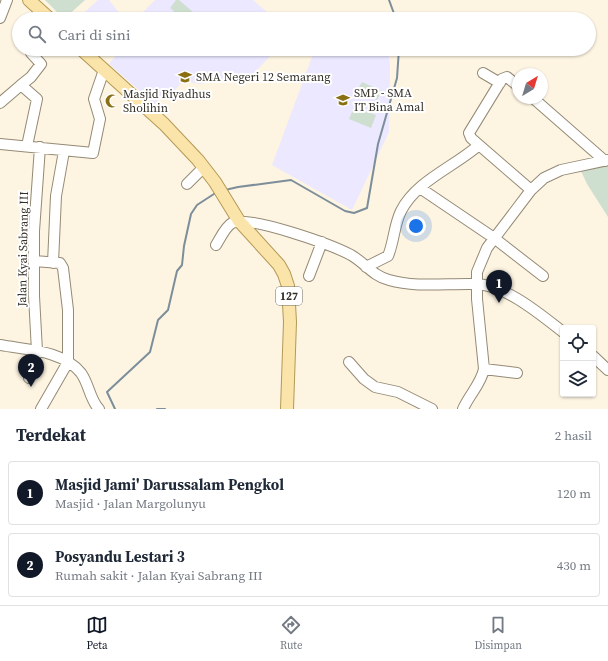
<!DOCTYPE html>
<html lang="id">
<head>
<meta charset="utf-8">
<style>
	body { margin:0; font-family:"Source Serif 4",serif; background:#f2f2f3; color:#1f2937 }
	.controls { position:absolute; right:12px; bottom:12px; display:grid; overflow:hidden; border-radius:4px; box-shadow:0 1px 3px #0004 }
	.controls button { width:36px; height:36px; display:grid; place-items:center; padding:0; border:0; border-bottom:1px solid #e0e1e3; background:#fff; color:#1f2937; font:20px sans-serif }
	.compass { position:absolute; left:512px; top:68px; width:36px; height:36px; border-radius:50%; background:#fff; box-shadow:0 1px 3px #0004; rotate:38deg }
	.you { position:absolute; left:416px; top:226px; width:14px; height:14px; margin:-10px; border:3px solid #fff; border-radius:50%; background:#1a73e8; box-shadow:0 0 0 6px #1a73e833 }
	.badge { display:grid; place-items:center; width:26px; height:26px; border-radius:50%; background:#111827; color:#fff; font-size:13px; font-weight:700 }
	.pin { position:absolute; translate:-50% -33px; filter:drop-shadow(0 1px 2px #0008) }
	.pin::after { content:''; position:absolute; top:21px; width:14px; height:12px; background:inherit; clip-path:polygon(0 0,100% 0,50% 100%) }
	.list { margin:0; padding:0; list-style:none }
	h2 { display:flex; justify-content:space-between; align-items:center; height:52px; margin:0; padding:0 16px; font-size:17px }
	h2 small { font-size:13px; font-weight:400; color:#747a83 }
	.list li { display:grid; grid-template-columns:26px 1fr auto; gap:12px; align-items:center; box-sizing:border-box; height:64px; margin:0 8px 8px; padding:0 8px; border:1px solid #e0e1e3; border-radius:4px }
	.list b { display:block; font-size:15px; white-space:nowrap }
	.list p { margin:0; font-size:13px; white-space:nowrap; color:#747a83 }
	.list em { font-size:13px; font-style:normal; color:#747a83 }
	.icon { flex:none; width:22px; height:22px; fill:none; stroke:currentColor; stroke-width:2; stroke-linecap:round; stroke-linejoin:round }
	.map { position:relative; flex:none; width:608px; height:409px; overflow:hidden }
	.search { position:absolute; background:#fff; box-shadow:0 1px 3px #0004; left:12px; right:12px; top:12px; height:44px; display:flex; align-items:center; gap:10px; box-sizing:border-box; padding:0 14px; border-radius:22px; color:#747a83; font-size:15px }
	.sheet { height:196px; background:#fff }
	nav { display:flex; justify-content:space-around; align-items:center; box-sizing:border-box; height:56px; border-top:1px solid #e0e1e3; background:#fff; font-size:11px; color:#747a83 }
	nav a { display:grid; justify-items:center; gap:2px }
	nav .on { color:#111827 }
	.map>svg:first-child { display:block }
	.education { fill:#ebe8ff }
	.green { fill:#cfdfcf }
	.lines { fill:none; stroke-linecap:round; stroke-linejoin:round }
	.stream { stroke:#7c8e9a; stroke-width:2 }
	.minor-casing { stroke:#948a75; stroke-width:12 }
	.major-casing { stroke:#b39956; stroke-width:14 }
	.minor { stroke:#fff; stroke-width:10 }
	.major { stroke:#fbe4a9; stroke-width:12 }
	.labels { text-anchor:middle; stroke-width:4; stroke-linejoin:round; paint-order:stroke }
	.shield { fill:#fff; stroke:#706d67; stroke-width:1 }
	.shield-label { font-size:11px; font-weight:bold; fill:#332f26 }
	.poi-label { font-size:12px; fill:#332f26; stroke:#fff; text-anchor:start }
	.street-label { font-size:12px; fill:#332f26; stroke:#fff }
</style>
</head>
<body>
<div class="map">
<svg width="608" height="409" viewBox="0 0 608 409">
	<rect width="100%" height="100%" fill="#fdf4e2"/>
	<path class="education" d="M 98,0 L 109,0 L 124,19 L 77,19 Z
		M 155,0 L 253,0 L 275,19 L 136,19 Z
		M 117,49 L 277,49 L 253,74 L 239,80 L 215,81 L 200,84 L 183,81 L 168,98 L 162,95 L 155,104 L 109,64 L 118,53 Z
		M 315,49 L 388,49 L 390,68 L 389,132 L 352,210 L 272,165 Z"/>
	<path class="green" d="M 45,0 L 85,0 L 64,19 Z
		M 176,0 L 179,0 L 201,19 L 167,19 L 174,11 L 170,8 Z
		M 362,82 L 382,91 L 377,100 L 357,91 Z
		M 354,107 L 376,115 L 371,128 L 349,119 Z
		M 608,163 L 608,217 L 587,184 L 581,171 Z"/>
	<g class="lines">
		<path class="stream" d="M 389,0 L 396,19
			M 225,190 L 238,187 L 291,180 L 345,211 L 354,213 L 367,208 L 378,144 L 397,78 L 399,49
			M 115,409 L 107,392 L 150,352 L 158,320 L 168,310 L 177,271 L 182,265 L 184,246 L 191,214 L 197,205 L 217,192
			M 157,409 L 165,409"/>
		<g class="minor-casing">
			<path id="minor" d="M 0,18 L 7,0
				M 483,73 L 500,83
				M 518,86 L 507,77 L 502,79 L 469,133 L 471,138 L 479,145 L 531,190
				M 533,98 L 605,161
				M 0,103 L 21,85
				M 0,144 L 93,153 L 100,119 L 94,99 L 104,70
				M 27,146 L 37,99 L 21,85 L 31,77 L 41,64 L 31,53
				M 187,184 L 204,167
				M 420,188 L 494,238 L 543,276
				M 216,245 C 220,239 225,227 232,223 C 250,215 332,245 351,255 C 365,263 373,276 389,280 C 417,288 447,283 476,284 C 506,285 541,315 563,332
				M 34,261 L 60,263 L 63,268 L 68,310 L 68,362
				M 53,263 L 56,196 L 64,151
				M 366,267 L 388,256 C 394,242 394,225 401,211 C 416,181 454,167 479,145
				M 309,276 L 322,242
				M 0,345 C 26,350 63,350 81,373 C 89,384 90,400 99,409
				M 593,356 L 608,370
				M 349,362 L 364,379 L 375,387 L 398,392 L 432,409
				M 484,369 L 517,373
				M 29,378 L 37,351 L 34,296 L 34,231 L 40,147
				M 41,409 L 68,362
				M 463,409 C 469,395 481,384 484,369 L 477,299 L 477,272 L 487,248 L 531,190 L 544,178 L 561,170 L 608,160"/>
		</g>
		<g class="major-casing">
			<path id="major" d="M 29,0 L 50,19
				M 81,49 L 164,124 L 198,160 L 215,182 L 239,221 L 279,265 L 284,274 L 288,286 L 290,322 L 287,409"/>
		</g>
		<use href="#minor" class="minor"/>
		<use href="#major" class="major"/>
	</g>
	<defs>
		<g id="school-bare" transform="scale(1.08)"><path d="M0-5L7-2L0 1L-7-2ZM-4 1L0 2.5L4 1V4Q0 6-4 4Z" fill="#8a7013" stroke="#fff" stroke-width="2.5" paint-order="stroke"/></g>
		<g id="mosque-bare" transform="scale(1.08)"><path d="M3.5-4.9A6 6 0 1 0 3.5 4.9A5 5 0 1 1 3.5-4.9Z" fill="#8a7013" stroke="#fff" stroke-width="2.5" paint-order="stroke"/></g>
	</defs>
	<g fill-rule="evenodd">
		<use href="#school-bare" x="185" y="77"/>
		<use href="#school-bare" x="343" y="100"/>
		<use href="#mosque-bare" x="112" y="101"/>
	</g>
	<g class="labels">
		<rect class="shield" x="276" y="287" width="26" height="18" rx="3"/>
		<g class="shield-label">
			<text x="289" y="300">127</text>
		</g>
		<g class="poi-label">
			<text x="196" y="81">SMA Negeri 12 Semarang</text>
			<text x="354" y="97">SMP - SMA<tspan x="354" dy="14">IT Bina Amal</tspan></text>
			<text x="123" y="98">Masjid Riyadhus<tspan x="123" dy="14">Sholihin</tspan></text>
		</g>
		<g class="street-label">
			<text transform="translate(23 249) rotate(-89)" y="4">Jalan Kyai Sabrang III</text>
		</g>
	</g>
</svg>
<div class="controls">
<button><svg class="icon" aria-label="locate" viewBox="0 0 24 24"><circle cx="12" cy="12" r="6"/><path d="M12 2v4M12 18v4M2 12h4M18 12h4"/></svg></button>
<button><svg class="icon" aria-label="layers" viewBox="0 0 24 24"><path d="M12 4l9 5-9 5-9-5zM3 14l9 5 9-5"/></svg></button>
</div>
<svg class="compass" viewBox="-18 -18 36 36"><path d="M0-13l5 13h-10z" fill="#e53935"/><path d="M0 13l5-13h-10z" fill="#747a83"/></svg>
<div class="you"></div>
<div class="pin badge" style="left:499px;top:303px">1</div>
<div class="pin badge" style="left:31px;top:387px">2</div>
<div class="search"><svg class="icon" aria-label="search" viewBox="0 0 24 24"><circle cx="10" cy="10" r="6"/><path d="M15 15l6 6"/></svg>Cari di sini</div>
</div>
<section class="sheet">
<h2>Terdekat<small>2 hasil</small></h2>
<ul class="list">
<li><span class="badge">1</span><div><b>Masjid Jami' Darussalam Pengkol</b><p>Masjid · Jalan Margolunyu</p></div><em>120 m</em></li>
<li><span class="badge">2</span><div><b>Posyandu Lestari 3</b><p>Rumah sakit · Jalan Kyai Sabrang III</p></div><em>430 m</em></li>
</ul>
</section>
<nav>
<a class="on"><svg class="icon" aria-label="map" viewBox="0 0 24 24"><path d="M3 6l6-2 6 2 6-2v14l-6 2-6-2-6 2zM9 4v14M15 6v14"/></svg>Peta</a>
<a><svg class="icon" aria-label="directions" viewBox="0 0 24 24"><path d="M12 3l9 9-9 9-9-9zM9 14v-3h6M13 9l2 2-2 2"/></svg>Rute</a>
<a><svg class="icon" aria-label="saved" viewBox="0 0 24 24"><path d="M7 4h10v16l-5-4-5 4z"/></svg>Disimpan</a>
</nav>
</body>
</html>
